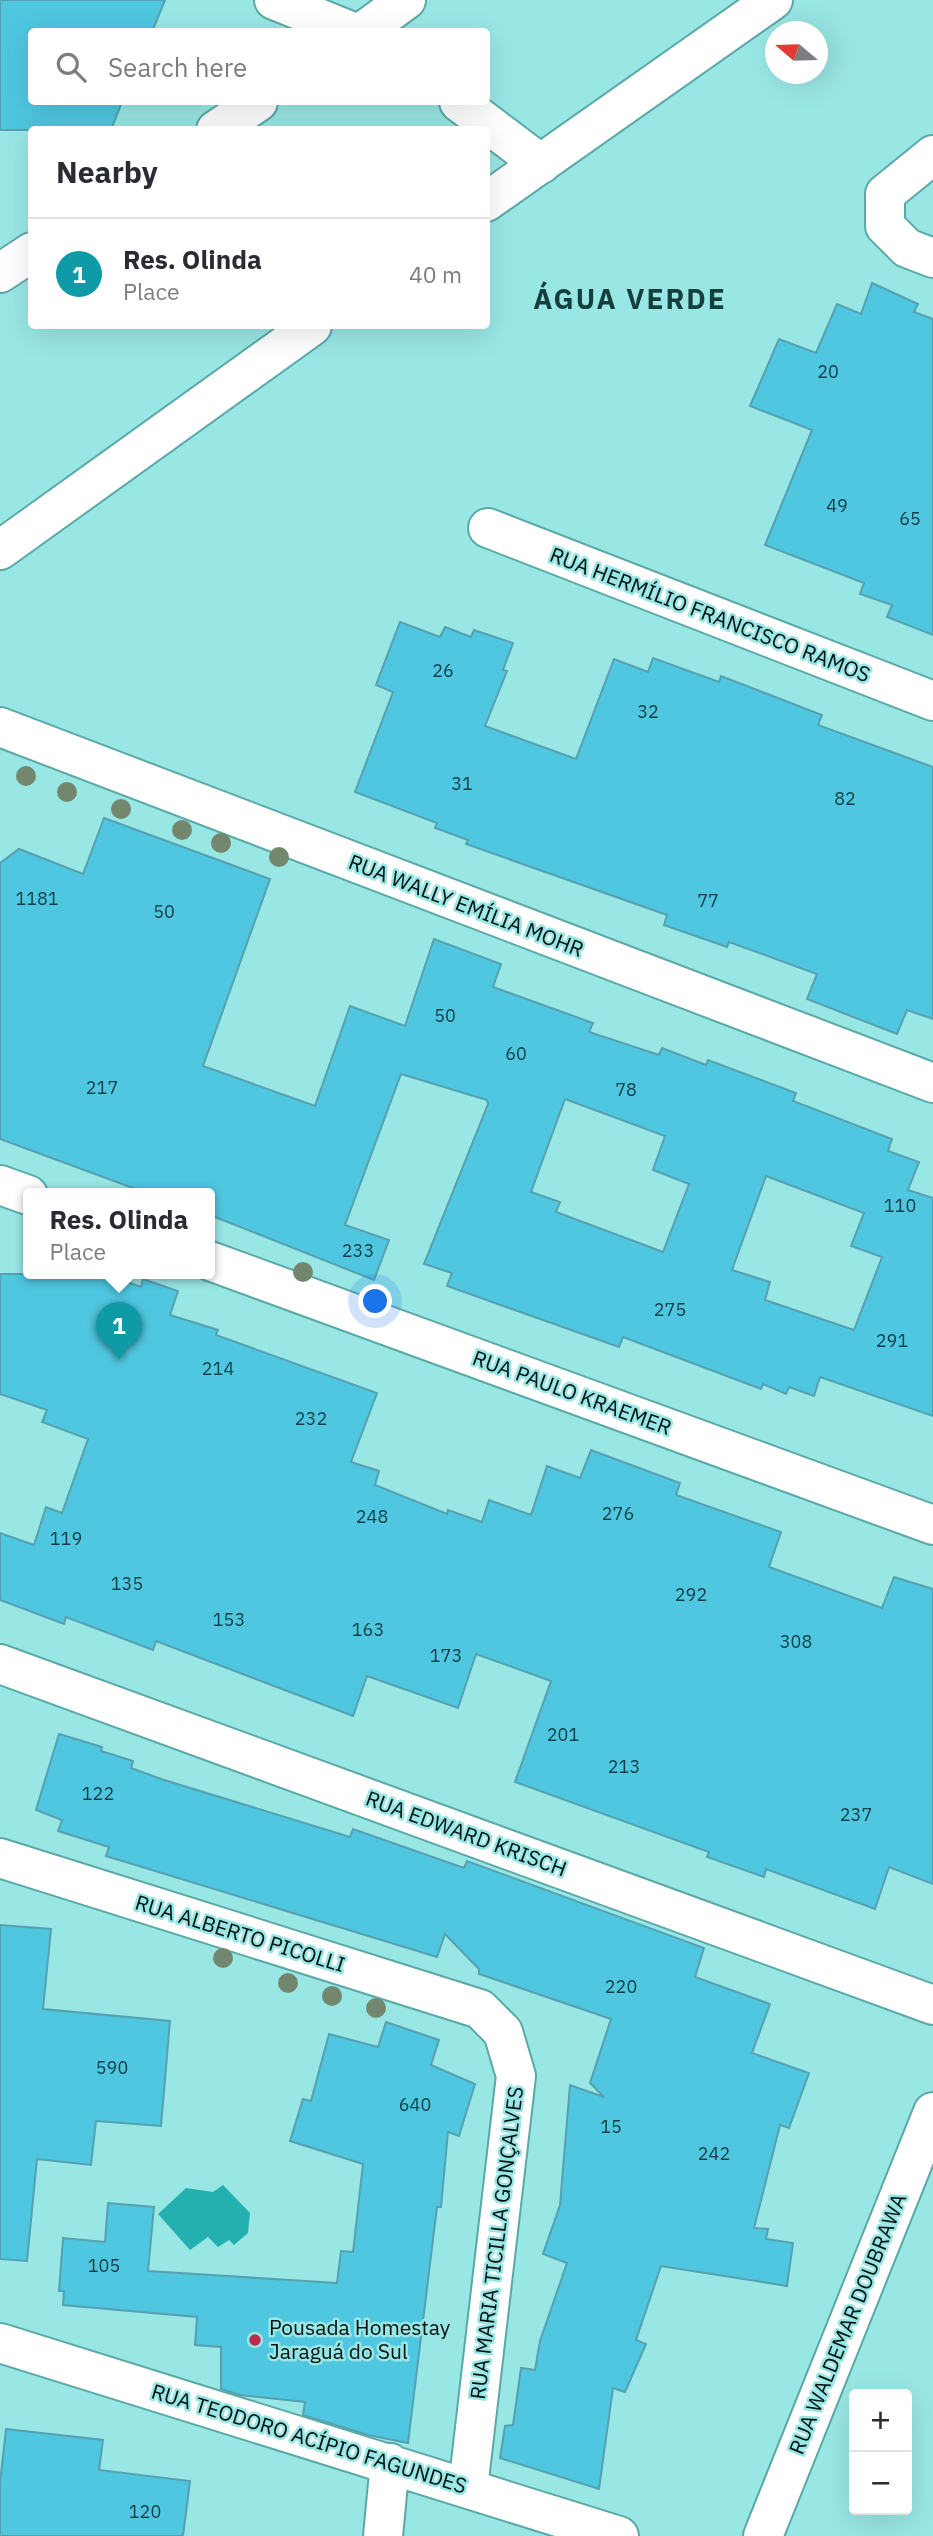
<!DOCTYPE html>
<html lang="en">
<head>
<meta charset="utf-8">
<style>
	body { margin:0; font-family:"IBM Plex Sans",sans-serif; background:#f7f7f7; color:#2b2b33 }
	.controls { position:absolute; right:21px; bottom:21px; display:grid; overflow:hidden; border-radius:7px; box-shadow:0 7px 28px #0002 }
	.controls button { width:63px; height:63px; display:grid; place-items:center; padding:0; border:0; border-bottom:2px solid #e1e1e2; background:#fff; color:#2b2b33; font:35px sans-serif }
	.compass { position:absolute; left:765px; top:21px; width:63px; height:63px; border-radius:50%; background:#fff; box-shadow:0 7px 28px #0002; rotate:289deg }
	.you { position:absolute; left:376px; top:1302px; width:24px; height:24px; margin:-18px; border:5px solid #fff; border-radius:50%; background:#1a73e8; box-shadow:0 0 0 10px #1a73e833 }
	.badge { display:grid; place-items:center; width:46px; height:46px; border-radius:50%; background:#bc2b4c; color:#fff; font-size:23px; font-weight:700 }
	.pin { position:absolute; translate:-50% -58px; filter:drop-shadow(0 2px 4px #0008) }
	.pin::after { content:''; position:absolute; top:37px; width:24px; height:21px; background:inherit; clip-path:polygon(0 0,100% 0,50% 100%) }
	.popup { position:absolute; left:23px; top:1188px; width:192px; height:91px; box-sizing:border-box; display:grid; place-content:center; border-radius:7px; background:#fff; filter:drop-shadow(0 2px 5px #0005); font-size:23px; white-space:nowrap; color:#7c7c81 }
	.popup b { font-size:26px; color:#2b2b33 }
	.popup::after { content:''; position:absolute; left:50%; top:100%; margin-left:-14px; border:14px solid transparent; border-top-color:#fff }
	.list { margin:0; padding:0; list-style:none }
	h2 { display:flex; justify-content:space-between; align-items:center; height:91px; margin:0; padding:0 28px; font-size:30px }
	h2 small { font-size:23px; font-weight:400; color:#7c7c81 }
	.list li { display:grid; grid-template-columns:46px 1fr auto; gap:21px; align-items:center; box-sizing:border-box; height:112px; padding:0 28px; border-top:2px solid #e1e1e2 }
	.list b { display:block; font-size:26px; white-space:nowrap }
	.list p { margin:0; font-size:23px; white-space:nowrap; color:#7c7c81 }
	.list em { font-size:23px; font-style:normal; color:#7c7c81 }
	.icon { flex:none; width:38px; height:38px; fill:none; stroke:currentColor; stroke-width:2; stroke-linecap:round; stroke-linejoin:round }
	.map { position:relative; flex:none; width:933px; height:2536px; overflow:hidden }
	.search { position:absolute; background:#fff; box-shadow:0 7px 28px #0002; left:28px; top:28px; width:462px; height:77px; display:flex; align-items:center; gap:18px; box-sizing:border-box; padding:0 24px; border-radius:7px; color:#7c7c81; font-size:26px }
	.panel { position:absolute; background:#fff; box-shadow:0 7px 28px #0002; left:28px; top:126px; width:462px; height:203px; border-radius:7px }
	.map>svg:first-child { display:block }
	.water { fill:#24b0ae }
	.building { fill:#4fc7e0; stroke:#56a0b0; stroke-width:2; fill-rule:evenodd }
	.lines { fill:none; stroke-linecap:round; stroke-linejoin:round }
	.minor-casing { stroke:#5ba9a7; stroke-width:42 }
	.highway-casing { stroke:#5ba9a7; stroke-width:42 }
	.minor { stroke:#fff; stroke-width:38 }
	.highway { stroke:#fff; stroke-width:38 }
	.tree { fill:#73876f }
	.poi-dot { fill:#bc2b4c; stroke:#99e7e5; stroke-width:2.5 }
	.labels { text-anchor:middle; stroke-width:5; stroke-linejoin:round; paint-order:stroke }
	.number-label { font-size:18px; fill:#143e45 }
	.street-label { font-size:21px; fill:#011; stroke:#99e7e5 }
	.poi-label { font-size:21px; fill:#011; stroke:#99e7e5; text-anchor:start }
	.district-label { font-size:28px; font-weight:bold; letter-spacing:2px; fill:#143f3e; stroke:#99e7e5 }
</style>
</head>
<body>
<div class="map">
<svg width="933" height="2536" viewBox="0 0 933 2536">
	<rect width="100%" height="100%" fill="#99e7e5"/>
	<path class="water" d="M 223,2185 L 250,2213 L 248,2233 L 234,2245 L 229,2240 L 218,2247 L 208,2237 L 190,2250 L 158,2214 L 186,2188 L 213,2192 Z"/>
	<path class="building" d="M 0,0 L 165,0 L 152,32 L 32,32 L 32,102 L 122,102 L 111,130 L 0,130 Z
		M 872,283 L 918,304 L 914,312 L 933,319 L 933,635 L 887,617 L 892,605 L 860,594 L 864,583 L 765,545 L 812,430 L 750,406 L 779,339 L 816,353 L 837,304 L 861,314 Z
		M 400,622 L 440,637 L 445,627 L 471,637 L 474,630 L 513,643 L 503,670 L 507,671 L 485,726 L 576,759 L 614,659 L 648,672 L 653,658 L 719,682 L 721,676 L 822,715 L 818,725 L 933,767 L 933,1019 L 907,1010 L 897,1034 L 807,999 L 817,974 L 729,942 L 727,947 L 664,925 L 667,915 L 466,844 L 468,840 L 435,828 L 437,823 L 355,792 L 393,692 L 376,685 Z
		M 104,818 L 270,879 L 203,1066 L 315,1106 L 350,1006 L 405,1026 L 434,939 L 501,964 L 493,987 L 593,1023 L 589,1032 L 659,1055 L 662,1048 L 706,1065 L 708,1060 L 796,1093 L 793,1101 L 892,1139 L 888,1151 L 919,1162 L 908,1190 L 933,1198 L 933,1416 L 820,1377 L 814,1396 L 789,1387 L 786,1394 L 763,1384 L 761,1389 L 623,1337 L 619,1347 L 447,1286 L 452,1273 L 424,1264 L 488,1104 L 487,1100 L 401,1074 L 345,1225 L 389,1240 L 374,1280 L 210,1215 L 210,1194 L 149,1194 L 0,1139 L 0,863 L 19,849 L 83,874 ZM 565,1099 L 665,1136 L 653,1170 L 689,1184 L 663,1252 L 556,1212 L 560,1202 L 531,1192 ZM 766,1176 L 864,1213 L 851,1246 L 882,1257 L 854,1330 L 765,1300 L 770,1282 L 732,1270 Z
		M 0,1274 L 106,1274 L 141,1287 L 143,1279 L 178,1291 L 170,1315 L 218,1330 L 216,1335 L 377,1393 L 351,1462 L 379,1471 L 375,1485 L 447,1514 L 448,1510 L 482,1522 L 489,1500 L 531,1515 L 547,1466 L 580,1478 L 591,1450 L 680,1483 L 676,1495 L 781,1532 L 769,1567 L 882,1608 L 894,1577 L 933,1589 L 933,1884 L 889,1867 L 875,1909 L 766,1869 L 764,1877 L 707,1857 L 709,1852 L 515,1782 L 551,1681 L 476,1654 L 458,1708 L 367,1676 L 353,1716 L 156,1641 L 153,1650 L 66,1617 L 64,1624 L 0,1600 L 0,1533 L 34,1545 L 46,1507 L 62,1513 L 88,1439 L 42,1422 L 47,1410 L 0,1394 Z
		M 59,1734 L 102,1747 L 101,1751 L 133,1761 L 131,1768 L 161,1779 L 350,1837 L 353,1829 L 464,1868 L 467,1861 L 704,1948 L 695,1977 L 770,2004 L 752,2053 L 809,2073 L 789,2128 L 780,2125 L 754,2228 L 768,2229 L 766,2239 L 793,2243 L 787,2286 L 661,2266 L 636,2340 L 646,2344 L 625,2392 L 613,2388 L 599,2489 L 500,2458 L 505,2426 L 513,2425 L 521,2368 L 535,2370 L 540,2341 L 567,2263 L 543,2254 L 560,2205 L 570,2085 L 604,2097 L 590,2083 L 611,2019 L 479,1974 L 479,1969 L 445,1934 L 437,1957 L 106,1856 L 109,1847 L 58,1831 L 62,1820 L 36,1810 Z
		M 0,1925 L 51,1929 L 43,2009 L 170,2021 L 161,2126 L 96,2121 L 91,2165 L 37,2159 L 27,2261 L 0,2259 Z
		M 386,2022 L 439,2040 L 431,2065 L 475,2084 L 459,2136 L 448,2132 L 441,2207 L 437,2207 L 408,2443 L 368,2435 L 303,2415 L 305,2402 L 240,2395 L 221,2389 L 221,2347 L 195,2345 L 197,2317 L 63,2305 L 64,2291 L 59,2291 L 63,2238 L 105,2242 L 108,2203 L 154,2207 L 148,2271 L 337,2283 L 341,2251 L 353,2252 L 363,2164 L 290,2141 L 303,2099 L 311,2101 L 329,2034 L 378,2047 Z
		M 6,2429 L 103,2440 L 99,2470 L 190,2481 L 183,2536 L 0,2536 L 0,2483 Z"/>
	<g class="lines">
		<g class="minor-casing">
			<path id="minor" d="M 274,0 L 353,32
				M 362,32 L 406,0
				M 459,102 L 541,164
				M 216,130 L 258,102
				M 933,155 L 885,194 L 885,226 L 907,248 L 933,258
				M 0,273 L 32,252
				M 488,528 L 933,701
				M 0,727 L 933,1083
				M 0,1185 L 28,1195
				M 210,1261 L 933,1525
				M 0,1664 L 933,2005
				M 0,1858 L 480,2009 L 503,2032 L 516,2076 L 468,2488
				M 0,2343 L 619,2536
				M 383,2536 L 390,2463
				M 763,2536 L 933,2112"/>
		</g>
		<g class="highway-casing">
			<path id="highway" d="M 486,202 L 773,0
				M 0,550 L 312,326"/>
		</g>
		<use href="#minor" class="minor"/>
		<use href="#highway" class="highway"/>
	</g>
	<g class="tree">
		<circle cx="26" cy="776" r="10"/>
		<circle cx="67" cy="792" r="10"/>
		<circle cx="121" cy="809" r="10"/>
		<circle cx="182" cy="830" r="10"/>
		<circle cx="221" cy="843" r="10"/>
		<circle cx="279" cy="857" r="10"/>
		<circle cx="303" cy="1272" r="10"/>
		<circle cx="223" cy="1958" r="10"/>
		<circle cx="288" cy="1983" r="10"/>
		<circle cx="332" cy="1996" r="10"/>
		<circle cx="376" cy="2008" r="10"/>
	</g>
	<circle class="poi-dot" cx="255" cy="2340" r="7"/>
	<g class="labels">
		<g class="number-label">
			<text x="828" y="378">20</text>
			<text x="837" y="512">49</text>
			<text x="910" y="525">65</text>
			<text x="443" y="677">26</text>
			<text x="648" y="718">32</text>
			<text x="462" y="790">31</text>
			<text x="845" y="805">82</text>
			<text x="37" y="905">1181</text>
			<text x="708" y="907">77</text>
			<text x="164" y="918">50</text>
			<text x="445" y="1022">50</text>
			<text x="516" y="1060">60</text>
			<text x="102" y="1094">217</text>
			<text x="626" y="1096">78</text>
			<text x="900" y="1212">110</text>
			<text x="358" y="1257">233</text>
			<text x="670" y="1316">275</text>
			<text x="892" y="1347">291</text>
			<text x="218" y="1375">214</text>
			<text x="311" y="1425">232</text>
			<text x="618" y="1520">276</text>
			<text x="372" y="1523">248</text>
			<text x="66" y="1545">119</text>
			<text x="127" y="1590">135</text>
			<text x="691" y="1601">292</text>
			<text x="229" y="1626">153</text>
			<text x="368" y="1636">163</text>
			<text x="796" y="1648">308</text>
			<text x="446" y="1662">173</text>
			<text x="563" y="1741">201</text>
			<text x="624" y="1773">213</text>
			<text x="98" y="1800">122</text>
			<text x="856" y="1821">237</text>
			<text x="621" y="1993">220</text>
			<text x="112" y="2074">590</text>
			<text x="415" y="2111">640</text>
			<text x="611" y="2133">15</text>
			<text x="714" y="2160">242</text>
			<text x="104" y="2272">105</text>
			<text x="145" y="2518">120</text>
		</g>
		<g class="street-label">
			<text transform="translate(710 615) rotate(21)" y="7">RUA HERMÍLIO FRANCISCO RAMOS</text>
			<text transform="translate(466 906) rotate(21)" y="7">RUA WALLY EMÍLIA MOHR</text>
			<text transform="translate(572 1393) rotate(20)" y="7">RUA PAULO KRAEMER</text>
			<text transform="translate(466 1834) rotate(20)" y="7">RUA EDWARD KRISCH</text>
			<text transform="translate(240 1934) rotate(17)" y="7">RUA ALBERTO PICOLLI</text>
			<text transform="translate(497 2243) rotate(-83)" y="7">RUA MARIA TICILLA GONÇALVES</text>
			<text transform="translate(848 2324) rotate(-68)" y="7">RUA WALDEMAR DOUBRAWA</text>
			<text transform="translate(309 2439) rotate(17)" y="7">RUA TEODORO ACÍPIO FAGUNDES</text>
		</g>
		<g class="poi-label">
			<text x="269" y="2335">Pousada Homestay<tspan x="269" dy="24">Jaraguá do Sul</tspan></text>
		</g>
		<g class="district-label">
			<text x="630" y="309">ÁGUA VERDE</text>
		</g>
	</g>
</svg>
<div class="controls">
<button>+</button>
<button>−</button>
</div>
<svg class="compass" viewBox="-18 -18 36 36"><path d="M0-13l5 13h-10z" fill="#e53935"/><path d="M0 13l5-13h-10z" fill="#7c7c81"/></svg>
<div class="you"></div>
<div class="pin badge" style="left:119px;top:1360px;background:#0f9aa8">1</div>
<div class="popup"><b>Res. Olinda</b>Place</div>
<div class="search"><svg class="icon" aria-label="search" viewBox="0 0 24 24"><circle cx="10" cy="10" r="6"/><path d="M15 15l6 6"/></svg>Search here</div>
<section class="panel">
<h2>Nearby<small></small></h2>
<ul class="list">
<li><span class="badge" style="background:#0f9aa8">1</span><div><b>Res. Olinda</b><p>Place</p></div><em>40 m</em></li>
</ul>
</section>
</div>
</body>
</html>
